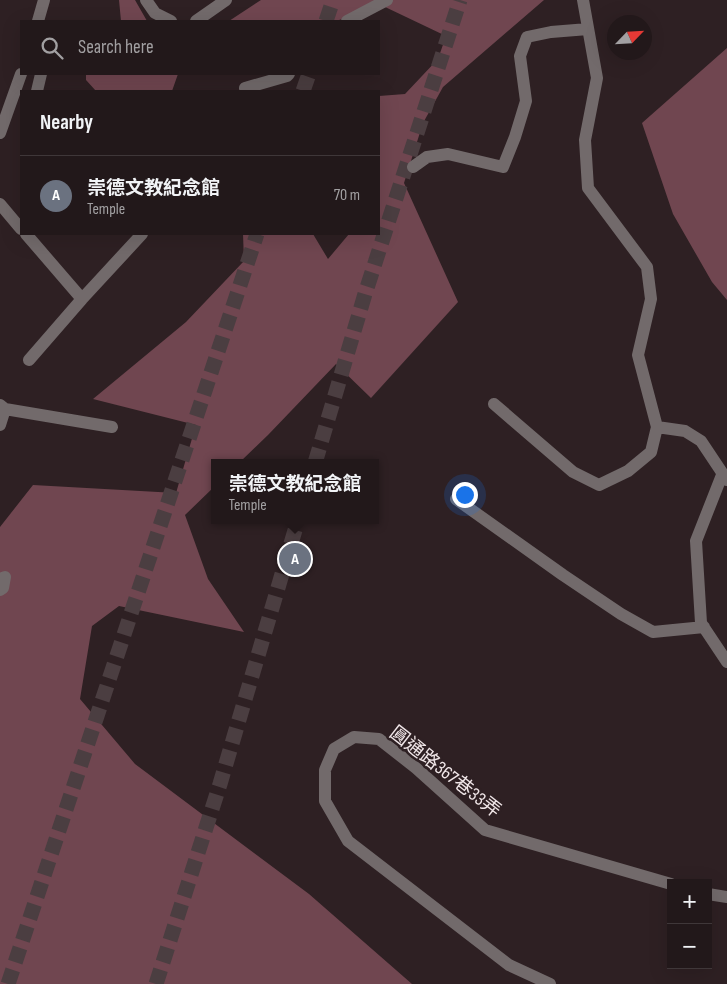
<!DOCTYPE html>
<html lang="en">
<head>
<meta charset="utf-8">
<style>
	body { margin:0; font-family:"Sofia Sans Condensed","Noto Sans TC",sans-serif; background:#2e2527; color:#f1f3f6 }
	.controls { position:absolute; right:15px; bottom:15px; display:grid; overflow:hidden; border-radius:0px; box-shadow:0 5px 20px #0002 }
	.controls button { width:45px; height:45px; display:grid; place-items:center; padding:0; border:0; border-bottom:1px solid #3f3739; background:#22181a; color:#f1f3f6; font:25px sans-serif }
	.compass { position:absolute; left:607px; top:15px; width:45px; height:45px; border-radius:50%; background:#22181a; box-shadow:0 5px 20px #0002; rotate:65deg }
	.you { position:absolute; left:464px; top:494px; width:18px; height:18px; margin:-12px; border:4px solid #fff; border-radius:50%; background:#1a73e8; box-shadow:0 0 0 8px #1a73e833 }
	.badge { display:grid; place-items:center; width:32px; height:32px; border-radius:50%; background:#8c9099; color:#fff; font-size:16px; font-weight:700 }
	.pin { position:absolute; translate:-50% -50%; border:2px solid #fff; box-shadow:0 1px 5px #0006 }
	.popup { position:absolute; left:211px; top:459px; width:168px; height:65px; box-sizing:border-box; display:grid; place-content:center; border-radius:0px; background:#22181a; filter:drop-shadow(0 1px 4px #0005); font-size:16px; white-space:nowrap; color:#a2a0a2 }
	.popup b { font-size:19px; color:#f1f3f6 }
	.popup::after { content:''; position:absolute; left:50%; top:100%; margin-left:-10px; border:10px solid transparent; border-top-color:#22181a }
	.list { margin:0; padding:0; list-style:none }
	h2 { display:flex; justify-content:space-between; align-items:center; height:65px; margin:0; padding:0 20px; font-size:21px }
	h2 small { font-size:16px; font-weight:400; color:#a2a0a2 }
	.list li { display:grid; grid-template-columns:32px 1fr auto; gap:15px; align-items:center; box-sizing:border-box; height:80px; padding:0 20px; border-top:1px solid #3f3739 }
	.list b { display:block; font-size:19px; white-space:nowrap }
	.list p { margin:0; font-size:16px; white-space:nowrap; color:#a2a0a2 }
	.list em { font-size:16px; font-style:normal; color:#a2a0a2 }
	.icon { flex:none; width:28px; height:28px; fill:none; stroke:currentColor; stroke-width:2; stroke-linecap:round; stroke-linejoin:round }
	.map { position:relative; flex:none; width:727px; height:984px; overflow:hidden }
	.search { position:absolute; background:#22181a; box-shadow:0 5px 20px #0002; left:20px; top:20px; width:360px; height:55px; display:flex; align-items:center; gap:12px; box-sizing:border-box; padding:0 18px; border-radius:0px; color:#a2a0a2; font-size:19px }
	.panel { position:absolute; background:#22181a; box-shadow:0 5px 20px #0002; left:20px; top:90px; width:360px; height:145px; border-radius:0px }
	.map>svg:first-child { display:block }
	.forest { fill:#704650 }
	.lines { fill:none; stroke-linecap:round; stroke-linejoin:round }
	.highway-tunnel { stroke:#4b3e41; stroke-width:15; stroke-dasharray:15 8; stroke-linecap:butt }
	.minor { stroke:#726a6b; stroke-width:12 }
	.labels { text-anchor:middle; stroke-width:5; stroke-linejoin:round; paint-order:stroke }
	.street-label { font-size:19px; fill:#f0e6e8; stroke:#2e2023 }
</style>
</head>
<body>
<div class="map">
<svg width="727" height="984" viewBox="0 0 727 984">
	<rect width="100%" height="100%" fill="#2e2023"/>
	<path class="forest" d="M 119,0 L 135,0 L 147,21 L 121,21 Z
		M 261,0 L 544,0 L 443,87 L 423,123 L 404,183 L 458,302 L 371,398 L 336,364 L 268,435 L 239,463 L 215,463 L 215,486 L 185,515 L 208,579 L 244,632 L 119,606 L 92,626 L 80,699 L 135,764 L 309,894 L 412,984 L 0,984 L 0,527 L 33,485 L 176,493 L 196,425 L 93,399 L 186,322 L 244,261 L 243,234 L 313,234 L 328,259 L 349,234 L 379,234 L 379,96 L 405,94 L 438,59 L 446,36 L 383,6 L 336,21 L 229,21 Z
		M 727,48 L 727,300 L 712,282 L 673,214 L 642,123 Z
		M 86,74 L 178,74 L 172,91 L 96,91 L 86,80 Z"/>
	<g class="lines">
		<path class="highway-tunnel" d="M 326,21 L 333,0
			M 303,91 L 309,74
			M 315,463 L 365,294 L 460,0
			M 8,984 L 257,234
			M 156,984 L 220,784 L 298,520"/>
		<path class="minor" d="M 146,0 L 155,13 L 171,21
			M 583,0 L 597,78 L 585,140 L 588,188 L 647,267 L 651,299 L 638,355 L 657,427 L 685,431 L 701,441 L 727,480
			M 38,21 L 44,0
			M 196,21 L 226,0
			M 347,21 L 387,0
			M 245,88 L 287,76 L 289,74
			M 37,91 L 41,74
			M 0,133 L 21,74
			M 413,167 L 427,157 L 448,154 L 503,167 L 515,137 L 526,101 L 520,56 L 527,37 L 551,32 L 588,29
			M 0,204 L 21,229
			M 26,234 L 82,299
			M 29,360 L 82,299 L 142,234
			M 494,404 L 573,472 L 599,485 L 628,471 L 651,452 L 657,427
			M 0,405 L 5,409 L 112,427
			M 0,425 L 5,409
			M 722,475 L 696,541 L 701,623 L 727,662
			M 456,499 L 563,575 L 621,614 L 653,632 L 704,627
			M 0,579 L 5,577 L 3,588 L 0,590
			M 708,894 L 727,897
			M 550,984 L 509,965 L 348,841 L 325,801 L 325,770 L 334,749 L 354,737 L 379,739 L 416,768 L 485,830 L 671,884"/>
	</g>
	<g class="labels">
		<g class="street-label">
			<text transform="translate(446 771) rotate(38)" y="7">圓通路367巷33弄</text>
		</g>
	</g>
</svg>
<div class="controls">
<button>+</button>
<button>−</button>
</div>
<svg class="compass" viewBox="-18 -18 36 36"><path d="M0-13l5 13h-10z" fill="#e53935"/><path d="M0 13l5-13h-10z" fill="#a2a0a2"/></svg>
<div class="you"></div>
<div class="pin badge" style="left:295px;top:559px;background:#6b7280">A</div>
<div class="popup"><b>崇德文教紀念館</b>Temple</div>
<div class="search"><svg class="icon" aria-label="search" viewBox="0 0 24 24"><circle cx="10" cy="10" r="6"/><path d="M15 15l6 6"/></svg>Search here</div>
<section class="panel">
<h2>Nearby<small></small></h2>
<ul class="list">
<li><span class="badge" style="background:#6b7280">A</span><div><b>崇德文教紀念館</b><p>Temple</p></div><em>70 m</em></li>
</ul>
</section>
</div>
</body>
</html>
